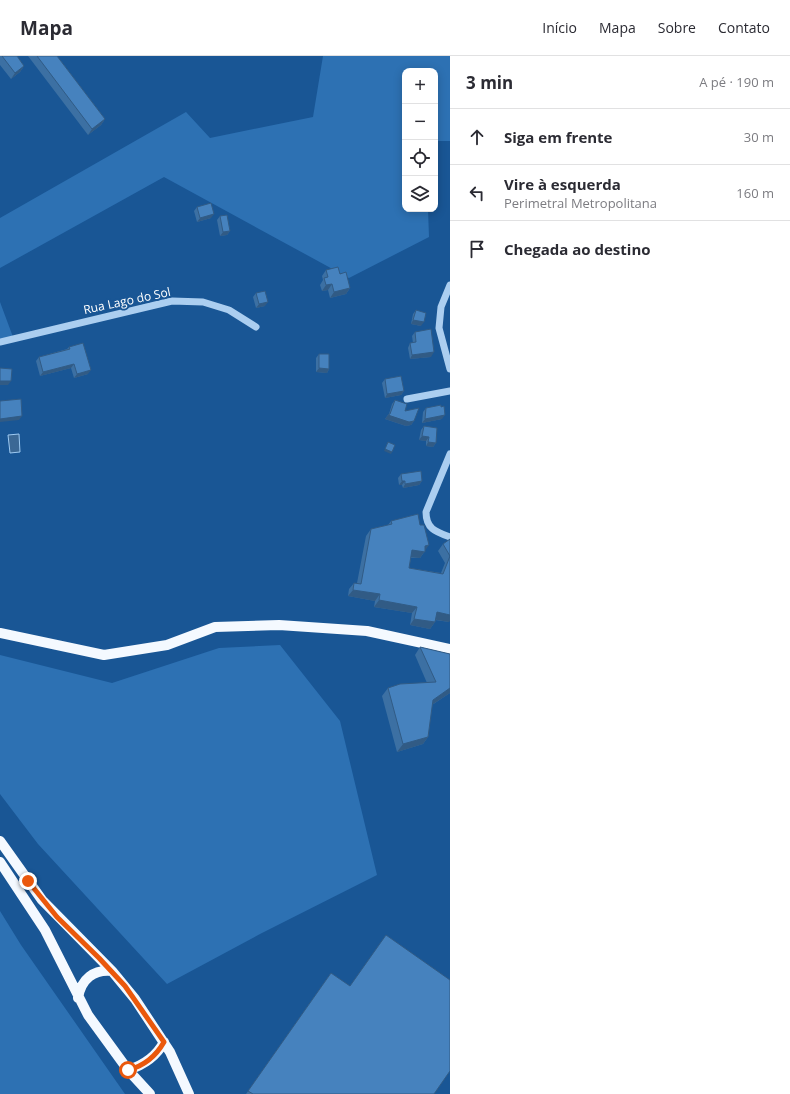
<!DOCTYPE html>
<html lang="pt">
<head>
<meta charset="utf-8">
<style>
	body { margin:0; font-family:"Open Sans",sans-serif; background:#f7f7f7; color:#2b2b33 }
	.controls { position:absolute; right:12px; top:12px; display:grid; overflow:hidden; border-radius:8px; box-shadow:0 2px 10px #0003 }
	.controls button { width:36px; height:36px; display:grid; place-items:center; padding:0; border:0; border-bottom:1px solid #e1e1e2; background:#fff; color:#2b2b33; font:20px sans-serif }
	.stop { position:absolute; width:12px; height:12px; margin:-9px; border:3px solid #ea580c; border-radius:50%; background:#fff }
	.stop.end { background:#ea580c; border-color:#fff; box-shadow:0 1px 4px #0008 }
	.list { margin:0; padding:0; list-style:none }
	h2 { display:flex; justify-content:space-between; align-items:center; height:52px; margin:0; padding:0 16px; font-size:17px }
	h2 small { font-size:13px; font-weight:400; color:#7c7c81 }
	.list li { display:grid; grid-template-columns:26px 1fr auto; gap:12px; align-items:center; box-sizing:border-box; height:56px; padding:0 16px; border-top:1px solid #e1e1e2 }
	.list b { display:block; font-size:15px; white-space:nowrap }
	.list p { margin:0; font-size:13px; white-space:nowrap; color:#7c7c81 }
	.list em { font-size:13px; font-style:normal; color:#7c7c81 }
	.icon { flex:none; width:22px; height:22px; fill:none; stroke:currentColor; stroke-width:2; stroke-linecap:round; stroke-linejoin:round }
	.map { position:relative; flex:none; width:450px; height:1038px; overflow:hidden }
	header { display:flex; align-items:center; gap:24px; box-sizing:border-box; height:56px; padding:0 20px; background:#fff; border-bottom:1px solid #e1e1e2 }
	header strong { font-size:19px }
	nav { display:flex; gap:22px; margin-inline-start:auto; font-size:14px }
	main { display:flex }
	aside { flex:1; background:#fff }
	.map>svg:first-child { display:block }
	.green { fill:#2d71b3 }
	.water { fill:#3b6895; stroke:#9ecaf2 }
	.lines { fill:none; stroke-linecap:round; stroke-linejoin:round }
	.minor { stroke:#abcef0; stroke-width:7 }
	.major { stroke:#f4f9ff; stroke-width:10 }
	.wall { fill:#3c70a3 }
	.shaded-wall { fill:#315b85 }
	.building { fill:#4682be; stroke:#315b85 }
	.route { stroke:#ea580c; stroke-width:5 }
	.labels { text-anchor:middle; stroke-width:4; stroke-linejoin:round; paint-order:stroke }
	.street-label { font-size:12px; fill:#fff; stroke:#195695 }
</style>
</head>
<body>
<header>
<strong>Mapa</strong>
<nav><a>Início</a><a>Mapa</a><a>Sobre</a><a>Contato</a></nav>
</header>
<main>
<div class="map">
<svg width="450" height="1038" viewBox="0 0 450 1038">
	<rect width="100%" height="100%" fill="#195695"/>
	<path class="green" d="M 323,0 L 450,0 L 450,85 L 435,85 L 435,15 L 405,15 L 405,153 L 428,153 L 429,181 L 349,222 L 164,121 L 0,212 L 0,162 L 186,56 L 210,82 L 313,61 Z
		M 0,246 L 13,281 L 0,283 Z
		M 280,589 L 340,665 L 377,819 L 260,878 L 167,928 L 38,788 L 0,738 L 0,599 L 112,627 L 219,592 Z
		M 0,855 L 21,889 L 125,1038 L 0,1038 Z"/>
	<path class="water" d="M 19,378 L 20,396 L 10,397 L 8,379 Z"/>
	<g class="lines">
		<path class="minor" d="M 450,229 L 441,251 L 439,272 L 450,313
			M 0,286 L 172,245 L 203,246 L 229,254 L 256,271
			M 407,343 L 450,335
			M 450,398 L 426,456 C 426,473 436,476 450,481"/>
		<path class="major" d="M 0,577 L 104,599 L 167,589 L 215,571 L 279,569 L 367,575 L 450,593
			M 0,785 L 42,844 L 112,915 L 135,943 L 170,996 L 189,1038
			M 0,806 L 45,874 L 88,959 L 128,1014 L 150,1038
			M 78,942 C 81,923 94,913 112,915
			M 128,1014 C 144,1009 156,1001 164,986"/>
	</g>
	<path class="wall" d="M 0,0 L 17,0 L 24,10 L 20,16 L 11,23 L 0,9 Z
		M 28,0 L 57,0 L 105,63 L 101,69 L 88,79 Z
		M 197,151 L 211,162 L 197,166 L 194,155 Z
		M 220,160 L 230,175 L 227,179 L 220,180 L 217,164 Z
		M 326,214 L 340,218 L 350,232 L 346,238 L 330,242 L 328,234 L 322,235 L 320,229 L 323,224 L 322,220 Z
		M 256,237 L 265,250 L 256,252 L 253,241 Z
		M 416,254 L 421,270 L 411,268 L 413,258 Z
		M 415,276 L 431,301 L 410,303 L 408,292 L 410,287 L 413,287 L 412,280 Z
		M 69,291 L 88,318 L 74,322 L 71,312 L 40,320 L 36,305 L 39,301 L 67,293 Z
		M 319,298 L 329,313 L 327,317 L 316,316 L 316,302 Z
		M 385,323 L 404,335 L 401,339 L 385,342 L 382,327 Z
		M 395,344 L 414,365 L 411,369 L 406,370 L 385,363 L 388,359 L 389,358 L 392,348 Z
		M 426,352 L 442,363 L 422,367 L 423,356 Z
		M 424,370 L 436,387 L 433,391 L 426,390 L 426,385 L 419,384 L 421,374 Z
		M 401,418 L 422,425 L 419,429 L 403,432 L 402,429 L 399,429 L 398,422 Z
		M 391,465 L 425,495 L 420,502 L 411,502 L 409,512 L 441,517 L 445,507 L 438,495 L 443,488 L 450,483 L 449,566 L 435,564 L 435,566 L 430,573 L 410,569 L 412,557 L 374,551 L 375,545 L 348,540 L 349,533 L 354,527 L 357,527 L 366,480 L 371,473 L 388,469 Z
		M 420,591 L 450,598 L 450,637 L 432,649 L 428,681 L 423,688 L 397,696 L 382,640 L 388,632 L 427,627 L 415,599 Z
		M 331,917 L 434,1038 L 246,1038 Z"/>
	<path class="shaded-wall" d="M 24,10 L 20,16 L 11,23 L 15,17 Z
		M 105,63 L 101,69 L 88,79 L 92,73 Z
		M 214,158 L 211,162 L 197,166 L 200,162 Z
		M 230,175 L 227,179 L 220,180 L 223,176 Z
		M 332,228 L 328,234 L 322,235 L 326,229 Z
		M 350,232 L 346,238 L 330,242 L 334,236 Z
		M 268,246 L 265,250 L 256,252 L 259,248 Z
		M 413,264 L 424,266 L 421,270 L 411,268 Z
		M 434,296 L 431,301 L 410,303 L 412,299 Z
		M 74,308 L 71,312 L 40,320 L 43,316 Z
		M 319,312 L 329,313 L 327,317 L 316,316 Z
		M 91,314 L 88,318 L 74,322 L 77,318 Z
		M 0,325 L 11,325 L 8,329 L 0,329 Z
		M 404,335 L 401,339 L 385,342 L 387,338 Z
		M 388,359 L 414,365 L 411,369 L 406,370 L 385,363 Z
		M 445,359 L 442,363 L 422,367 L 425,363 Z
		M 22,360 L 19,364 L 0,366 L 0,363 Z
		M 422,380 L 429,381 L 426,385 L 419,384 Z
		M 428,386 L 436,387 L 433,391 L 426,390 Z
		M 385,393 L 392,396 L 391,398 L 384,395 Z
		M 402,425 L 405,425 L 402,429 L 399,429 Z
		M 422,425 L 419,429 L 403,432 L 405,428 Z
		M 429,489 L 420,502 L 407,501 L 412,494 L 425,490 Z
		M 353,534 L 380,538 L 375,545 L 348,540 Z
		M 379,544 L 417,551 L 412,557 L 374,551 Z
		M 437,556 L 450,559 L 450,565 L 449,566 L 432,563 Z
		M 414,563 L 435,566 L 430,573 L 410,569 Z
		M 450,632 L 450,637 L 427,652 L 433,644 Z
		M 428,681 L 423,688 L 397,696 L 403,688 Z"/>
	<path class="building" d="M 2,0 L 17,0 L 24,10 L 15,17 Z
		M 37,0 L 57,0 L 105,63 L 92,73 Z
		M 211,147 L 214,158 L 200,162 L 197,151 Z
		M 227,159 L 230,175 L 223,176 L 220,160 Z
		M 338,211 L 340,218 L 346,216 L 350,232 L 334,236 L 332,228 L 326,229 L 324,222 L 328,221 L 326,214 Z
		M 265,235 L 268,246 L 259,248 L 256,237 Z
		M 416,254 L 426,257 L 424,266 L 413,264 Z
		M 431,273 L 434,296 L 412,299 L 410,287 L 416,286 L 415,276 Z
		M 83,287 L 91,314 L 77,318 L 74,308 L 43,316 L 39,301 L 70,293 L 69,291 Z
		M 319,298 L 329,298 L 329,313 L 319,312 Z
		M 0,312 L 12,313 L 11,325 L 0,325 Z
		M 401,320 L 404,335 L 387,338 L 385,323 Z
		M 21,343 L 22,360 L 0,363 L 0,345 Z
		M 395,344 L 407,348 L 405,355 L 419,352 L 414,365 L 409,366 L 388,359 L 390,358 Z
		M 441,349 L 441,351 L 444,350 L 445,359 L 425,363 L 426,352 Z
		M 424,370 L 437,372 L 436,387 L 428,386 L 429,381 L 422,380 Z
		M 388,386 L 395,389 L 392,396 L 385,393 Z
		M 421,415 L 422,425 L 405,428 L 405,425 L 402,425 L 401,418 Z
		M 418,458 L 420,469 L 424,469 L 429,489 L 425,490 L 425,496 L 412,494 L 409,512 L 443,518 L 450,500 L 443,488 L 450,483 L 450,559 L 437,556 L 435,566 L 414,563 L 417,551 L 379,544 L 380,538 L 353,534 L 354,527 L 361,528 L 371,473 L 392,468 L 391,465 Z
		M 420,591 L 450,598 L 450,632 L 433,644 L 428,681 L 403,688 L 388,632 L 400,628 L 436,626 Z
		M 386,879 L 450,924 L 450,1015 L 434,1038 L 253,1038 L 248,1035 L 331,917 L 350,930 Z"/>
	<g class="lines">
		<path class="route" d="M 28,825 L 57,861 L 99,902 L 125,930 L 164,986 C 156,1000 144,1010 128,1014"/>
	</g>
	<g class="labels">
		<g class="street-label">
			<text transform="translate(127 245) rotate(-12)" y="4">Rua Lago do Sol</text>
		</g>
	</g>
</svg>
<div class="controls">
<button>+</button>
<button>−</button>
<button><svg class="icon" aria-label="locate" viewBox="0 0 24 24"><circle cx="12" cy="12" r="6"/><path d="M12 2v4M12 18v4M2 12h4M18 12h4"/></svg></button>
<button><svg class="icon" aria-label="layers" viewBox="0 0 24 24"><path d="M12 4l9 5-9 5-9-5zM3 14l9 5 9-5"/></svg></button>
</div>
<div class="stop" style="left:128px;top:1014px"></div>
<div class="stop end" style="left:28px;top:825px"></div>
</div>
<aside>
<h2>3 min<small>A pé · 190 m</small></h2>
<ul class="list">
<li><svg class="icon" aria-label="ahead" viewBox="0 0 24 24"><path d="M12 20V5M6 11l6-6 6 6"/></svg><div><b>Siga em frente</b></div><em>30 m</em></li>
<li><svg class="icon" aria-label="left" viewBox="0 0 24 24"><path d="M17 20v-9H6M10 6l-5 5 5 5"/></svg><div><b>Vire à esquerda</b><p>Perimetral Metropolitana</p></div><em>160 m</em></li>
<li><svg class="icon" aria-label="arrive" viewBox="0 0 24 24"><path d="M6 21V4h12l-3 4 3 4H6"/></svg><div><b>Chegada ao destino</b></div></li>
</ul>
</aside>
</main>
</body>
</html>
